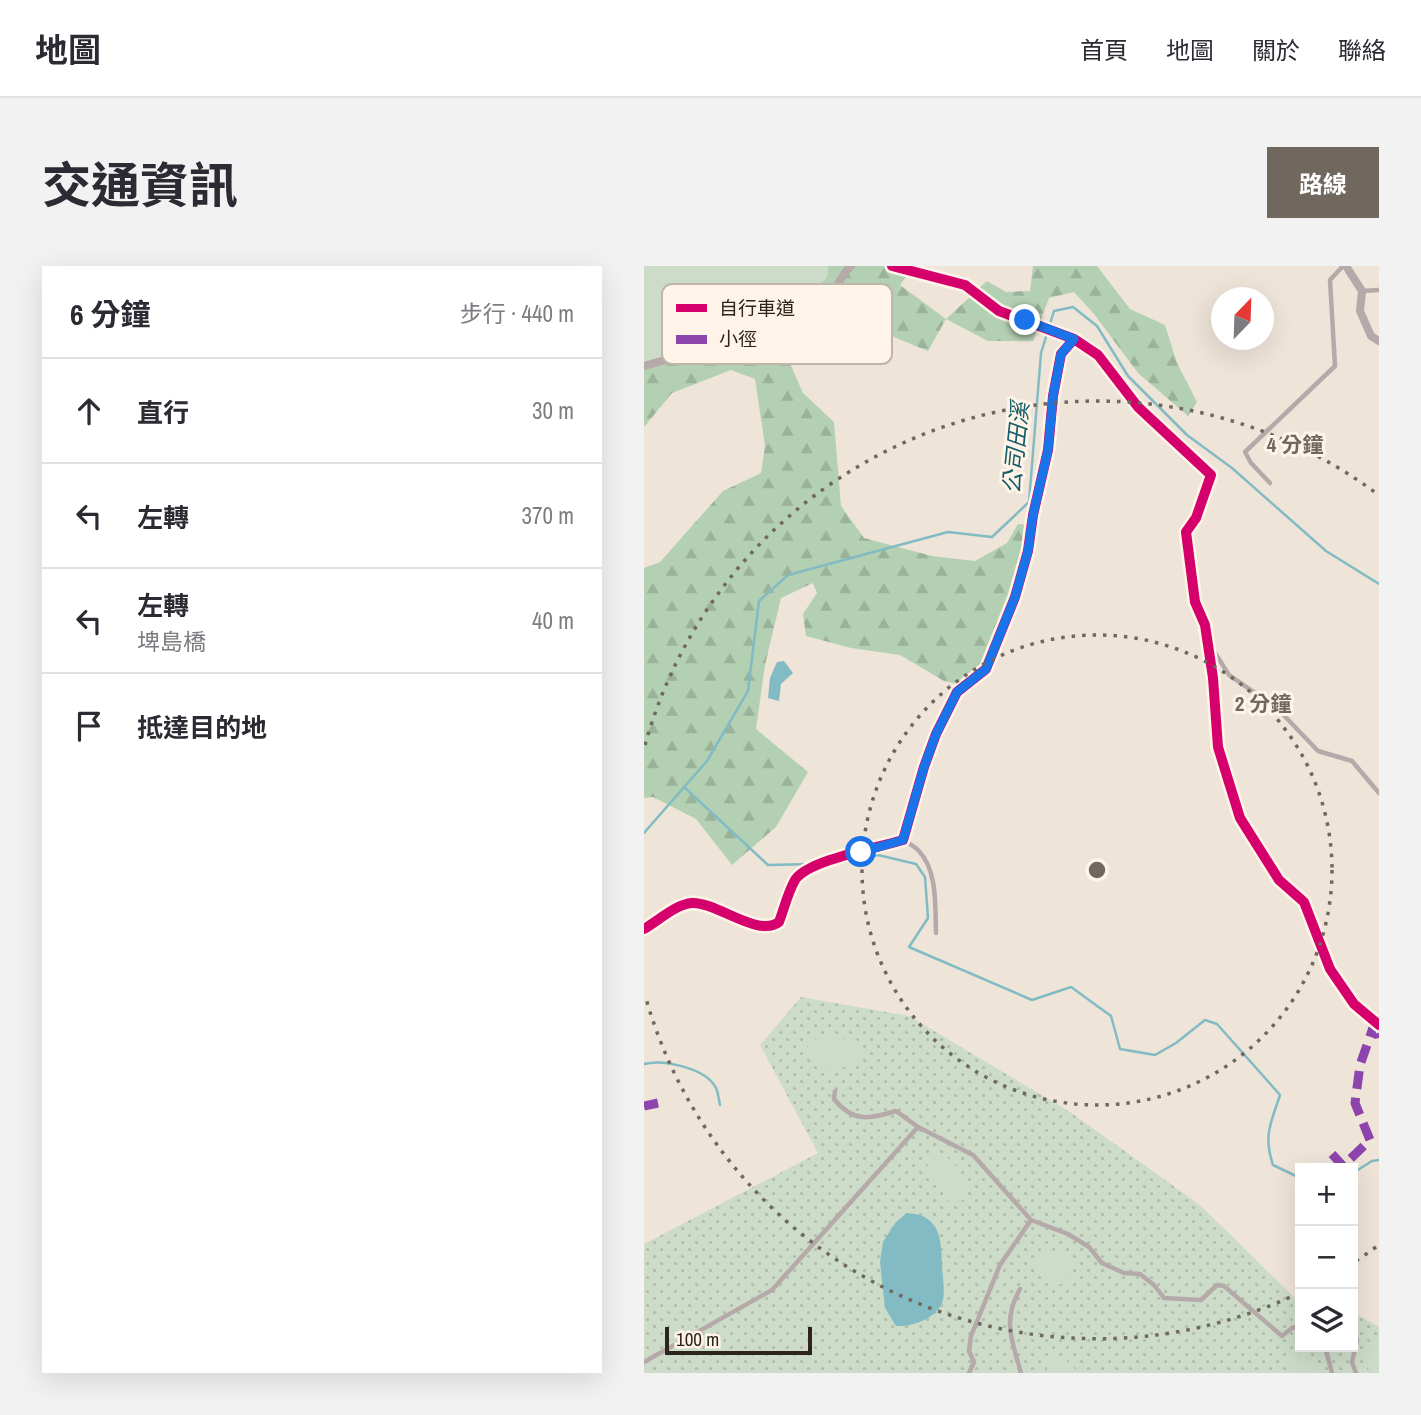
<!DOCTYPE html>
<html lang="zh-TW">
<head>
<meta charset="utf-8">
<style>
	body { margin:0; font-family:"Archivo Narrow","Noto Sans TC",sans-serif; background:#f2f2f3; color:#2b2b33 }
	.controls { position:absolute; right:21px; bottom:21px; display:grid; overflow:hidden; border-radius:0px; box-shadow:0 7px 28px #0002 }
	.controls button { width:63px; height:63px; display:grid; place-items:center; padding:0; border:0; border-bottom:2px solid #e1e1e2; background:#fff; color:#2b2b33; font:35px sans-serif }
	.compass { position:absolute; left:567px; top:21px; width:63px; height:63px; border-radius:50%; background:#fff; box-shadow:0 7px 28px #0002; rotate:23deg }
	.scale { position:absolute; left:21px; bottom:18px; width:147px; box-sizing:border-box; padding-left:7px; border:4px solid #2b251d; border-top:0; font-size:19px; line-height:24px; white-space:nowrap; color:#2b251d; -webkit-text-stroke:5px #fff4e7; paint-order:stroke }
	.stop { position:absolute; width:21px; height:21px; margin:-16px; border:5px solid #1a73e8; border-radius:50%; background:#fff }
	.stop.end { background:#1a73e8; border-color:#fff; box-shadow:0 2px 7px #0008 }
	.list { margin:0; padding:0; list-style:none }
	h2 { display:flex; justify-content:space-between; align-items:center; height:91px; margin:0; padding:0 28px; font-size:30px }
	h2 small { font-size:23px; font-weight:400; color:#7c7c81 }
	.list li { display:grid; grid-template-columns:46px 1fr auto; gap:21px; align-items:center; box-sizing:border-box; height:105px; padding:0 28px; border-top:2px solid #e1e1e2 }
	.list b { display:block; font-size:26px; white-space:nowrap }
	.list p { margin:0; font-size:23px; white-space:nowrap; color:#7c7c81 }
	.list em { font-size:23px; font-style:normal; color:#7c7c81 }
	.icon { flex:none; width:38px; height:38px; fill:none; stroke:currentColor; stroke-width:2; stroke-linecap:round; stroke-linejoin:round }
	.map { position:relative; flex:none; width:735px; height:1107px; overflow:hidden; border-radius:0px }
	header { display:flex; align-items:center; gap:42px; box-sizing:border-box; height:98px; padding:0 35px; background:#fff; border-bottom:2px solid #e1e1e2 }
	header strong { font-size:33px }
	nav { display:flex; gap:38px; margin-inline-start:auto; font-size:24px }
	.intro { display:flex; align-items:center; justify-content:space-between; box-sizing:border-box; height:168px; padding:0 42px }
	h1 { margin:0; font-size:49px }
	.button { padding:18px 32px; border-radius:0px; background:#70685e; color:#fff; font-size:24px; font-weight:700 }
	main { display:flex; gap:42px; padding:0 42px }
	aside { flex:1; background:#fff; border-radius:0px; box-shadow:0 7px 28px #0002 }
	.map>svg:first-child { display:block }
	.grass { fill:url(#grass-dots) }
	.forest { fill:url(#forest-firs) }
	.garden { fill:#cddcc8 }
	.water { fill:#82bbc4 }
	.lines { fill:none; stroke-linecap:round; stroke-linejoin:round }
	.stream { stroke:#82bbc4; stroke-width:2.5 }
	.lane { stroke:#b5a9aa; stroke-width:4.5 }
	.street { stroke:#b5a9aa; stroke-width:8 }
	.quiet { stroke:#8e44ad; stroke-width:9; stroke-dasharray:18 9; stroke-linecap:butt }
	.cycleway-casing { stroke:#fff4e7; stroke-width:15 }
	.cycleway { stroke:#d6006c; stroke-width:10 }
	.route { stroke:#1a73e8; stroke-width:9 }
	.ring { fill:none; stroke:#70685e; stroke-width:3.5; stroke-dasharray:3.5 7 }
	.labels { text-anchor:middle; stroke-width:6; stroke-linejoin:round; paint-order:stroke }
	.water-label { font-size:23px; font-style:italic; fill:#155d6b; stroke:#fff4e7 }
	.key { fill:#fff4e7; stroke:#bfb6aa; stroke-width:2 }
	.key-label { font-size:19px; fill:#2b251d }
	.centre { fill:#70685e; stroke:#fff4e7; stroke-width:3.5 }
	.ring-label { font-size:21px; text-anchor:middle; font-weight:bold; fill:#70685e; stroke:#fff4e7; stroke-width:6; stroke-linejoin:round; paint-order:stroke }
</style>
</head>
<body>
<header>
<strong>地圖</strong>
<nav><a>首頁</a><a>地圖</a><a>關於</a><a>聯絡</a></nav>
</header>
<div class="intro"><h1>交通資訊</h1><a class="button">路線</a></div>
<main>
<aside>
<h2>6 分鐘<small>步行 · 440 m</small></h2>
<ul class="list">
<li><svg class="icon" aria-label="ahead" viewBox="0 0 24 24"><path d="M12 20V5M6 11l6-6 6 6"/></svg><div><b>直行</b></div><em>30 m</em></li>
<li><svg class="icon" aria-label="left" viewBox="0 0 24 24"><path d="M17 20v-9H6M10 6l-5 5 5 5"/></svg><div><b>左轉</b></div><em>370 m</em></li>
<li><svg class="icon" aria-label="left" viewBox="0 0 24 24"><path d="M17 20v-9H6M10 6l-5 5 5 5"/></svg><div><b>左轉</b><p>埤島橋</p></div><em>40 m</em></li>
<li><svg class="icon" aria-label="arrive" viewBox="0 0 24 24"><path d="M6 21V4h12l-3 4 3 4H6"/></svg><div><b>抵達目的地</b></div></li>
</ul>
</aside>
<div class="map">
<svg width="735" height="1107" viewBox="0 0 735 1107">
	<defs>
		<pattern id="grass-dots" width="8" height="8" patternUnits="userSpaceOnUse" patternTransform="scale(1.75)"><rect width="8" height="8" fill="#cddcc8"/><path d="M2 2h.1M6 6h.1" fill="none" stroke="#b0bdab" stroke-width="1.8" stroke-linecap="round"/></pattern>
		<pattern id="forest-firs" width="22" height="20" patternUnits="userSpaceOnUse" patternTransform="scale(1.75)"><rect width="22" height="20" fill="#b4d0b3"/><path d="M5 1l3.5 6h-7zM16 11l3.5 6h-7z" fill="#9bb29a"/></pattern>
	</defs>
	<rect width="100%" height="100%" fill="#efe4d8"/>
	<path class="grass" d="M 157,731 L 265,750 L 426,846 L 556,939 L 656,1037 L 656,1081 L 709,1081 L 709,1049 L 715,1050 L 735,1061 L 735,1107 L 0,1107 L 0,978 L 174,887 L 116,779 Z"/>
	<path class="forest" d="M 184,0 L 270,0 L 256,19 L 302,53 L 343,15 L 362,26 L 386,25 L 389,0 L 453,0 L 486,43 L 521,59 L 533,97 L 553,136 L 544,150 L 494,107 L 450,48 L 430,26 L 405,32 L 389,75 L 344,75 L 302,53 L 284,85 L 230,63 L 176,68 L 142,88 L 159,127 L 190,156 L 197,240 L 220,272 L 288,290 L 331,295 L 363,277 L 374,258 L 383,259 C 384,297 360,363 339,395 C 334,404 324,412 317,419 L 300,415 L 256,389 L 207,382 L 162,370 L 159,348 L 173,327 L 169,317 L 137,332 L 121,399 L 112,463 L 164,506 L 132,561 L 88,599 L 52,553 L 9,531 L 0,532 L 0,302 L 16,296 L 79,225 L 117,207 L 121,180 L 111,113 L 87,104 L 28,127 L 0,161 L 0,97 L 92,68 L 151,43 L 183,11 Z"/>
	<path class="garden" d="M 0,0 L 184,0 L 183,11 L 151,43 L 92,68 L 0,97 Z
		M 179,769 L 195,773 L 211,772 L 220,782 C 213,813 153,808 165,776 Z
		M 291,888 C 310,890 319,907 325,924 C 323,930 322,933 315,936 C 300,941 299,924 295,915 C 292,910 287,906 283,902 L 286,890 Z
		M 408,984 L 424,991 L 430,999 C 420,1047 368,994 408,984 Z
		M 731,1080 L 735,1081 L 735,1107 L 725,1107 L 722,1088 L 725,1082 Z
		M 652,1087 C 663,1090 671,1096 674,1107 L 643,1107 C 641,1097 643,1093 652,1087 Z
		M 413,1092 L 422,1094 L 435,1107 L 404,1107 L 403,1102 L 406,1095 Z"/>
	<path class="water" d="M 140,395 L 149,407 L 137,418 L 135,435 L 124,432 L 126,412 L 133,396 Z
		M 263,947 C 273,948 281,949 288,957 C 298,968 297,984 298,998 C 298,1009 302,1027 298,1037 C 291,1053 268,1061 252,1060 L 241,1042 L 236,996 L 239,976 L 252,956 Z"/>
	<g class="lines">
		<path class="stream" d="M 40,521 L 124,599 L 169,598
			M 0,567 L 63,495 L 104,425 L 115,335 L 144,309 L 304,266 L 348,271 L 385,236 L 397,87 L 410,45 L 429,41 L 453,60 L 484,110 L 543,169 L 588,202 L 682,285 L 735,318
			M 186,598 L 234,589 L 272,598 L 281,611 L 284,652 L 265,681 L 388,734 L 427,721 L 467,750 L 476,783 L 511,789 L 532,777 L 561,754 L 573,758 L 636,829 C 627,857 619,869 629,899 L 656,912
			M 0,798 C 19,793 62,802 72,822 C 74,826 75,834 76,839
			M 709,907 L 728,895 L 735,894"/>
		<path class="lane" d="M 718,25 L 735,24
			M 626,217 L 607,197 L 601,186 L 691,100 L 686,14 L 699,0
			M 566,379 L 585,409 L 633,442 L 674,485 L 708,495 L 735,527
			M 259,574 C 264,577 270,580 274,584 C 294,604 291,641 292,667
			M 191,825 L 190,833 C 209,857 226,853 252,845 L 274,861 L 329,889 L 387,954 L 356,999 L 327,1070 L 325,1085 L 330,1096 L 325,1107
			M 387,954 L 424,968 L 445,981 L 458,997 L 480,1007 L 496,1008 L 510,1019 L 520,1032 L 557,1034 L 573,1019 L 580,1020 L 638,1070 L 648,1062 L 656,1060
			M 376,1023 C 358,1055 368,1074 377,1107
			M 709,1067 L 713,1074 L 708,1096 L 712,1107
			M 681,1081 L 688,1107
			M 0,1096 L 128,1024 L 274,861"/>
		<path class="street" d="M 248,0 L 321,19 L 355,45 L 430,73 L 454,89 L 494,141 L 567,209 L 552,252 L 542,266 L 551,336 L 561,359 L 569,412 L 574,481 L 596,552 L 635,614 L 660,636 L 686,703 L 710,738 L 735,759
			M 702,0 L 718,25 L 716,45 L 727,70 L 735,75
			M 0,100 L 165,54 L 183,36 L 202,5 L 207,0
			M 0,663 C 14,655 32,638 48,637 C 73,636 114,672 135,656 C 140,643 144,626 151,614 C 164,594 233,582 259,574 L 280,501 L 292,468 L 313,426 L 342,403 L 371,331 L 384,285 L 389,249 L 404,184 L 409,130 L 417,88 L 430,73"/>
		<path class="quiet" d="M 0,840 L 14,837
			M 688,888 L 699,900 L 726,874 L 711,837 L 716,799 L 731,756 L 735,772"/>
		<g class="cycleway-casing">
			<path id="cycleway" d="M 248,0 L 321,19 L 355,45 L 430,73 L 454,89 L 494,141 L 567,209 L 552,252 L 542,266 L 551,336 L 561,359 L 569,412 L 574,481 L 596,552 L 635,614 L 660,636 L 686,703 L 710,738 L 735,759
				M 0,663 C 14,655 32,638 48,637 C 73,636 114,672 135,656 C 140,643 144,626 151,614 C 164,594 233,582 259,574 L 280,501 L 292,468 L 313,426 L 342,403 L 371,331 L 384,285 L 389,249 L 404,184 L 409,130 L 417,88 L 430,73"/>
		</g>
		<use href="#cycleway" class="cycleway"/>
	</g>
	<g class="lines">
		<path class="route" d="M 217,586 L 259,574 L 280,501 L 292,468 L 313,426 L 342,403 L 371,331 L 384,285 L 389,249 L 404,184 L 409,130 L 417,88 L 430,73 L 381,54"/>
	</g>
	<g class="ring">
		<circle cx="453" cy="604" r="235"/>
		<path d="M732 981A469 469 0 0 1 712 995M655 1027A469 469 0 0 1 1 729M1 479A469 469 0 0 1 732 227"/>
	</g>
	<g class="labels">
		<g class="water-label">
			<text transform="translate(372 182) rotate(-84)" y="8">公司田溪</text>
		</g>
	</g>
	<rect x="18" y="18" width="230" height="80" rx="10" class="key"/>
	<rect x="32" y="38" width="31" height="8" fill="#d6006c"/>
	<rect x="32" y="69" width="31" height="9" fill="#8e44ad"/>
	<g class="key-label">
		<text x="75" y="49">自行車道</text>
		<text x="75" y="80">小徑</text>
	</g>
	<circle cx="453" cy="604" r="10" class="centre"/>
	<g class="ring-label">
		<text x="651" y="186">4 分鐘</text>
		<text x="619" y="445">2 分鐘</text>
	</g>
</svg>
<div class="controls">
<button>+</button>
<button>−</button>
<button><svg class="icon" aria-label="layers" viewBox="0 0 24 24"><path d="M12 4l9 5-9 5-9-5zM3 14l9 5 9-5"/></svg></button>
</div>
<svg class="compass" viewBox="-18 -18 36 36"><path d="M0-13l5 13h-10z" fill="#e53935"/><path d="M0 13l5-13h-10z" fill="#7c7c81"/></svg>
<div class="scale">100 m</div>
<div class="stop" style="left:217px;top:586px"></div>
<div class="stop end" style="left:381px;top:54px"></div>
</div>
</main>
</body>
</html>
